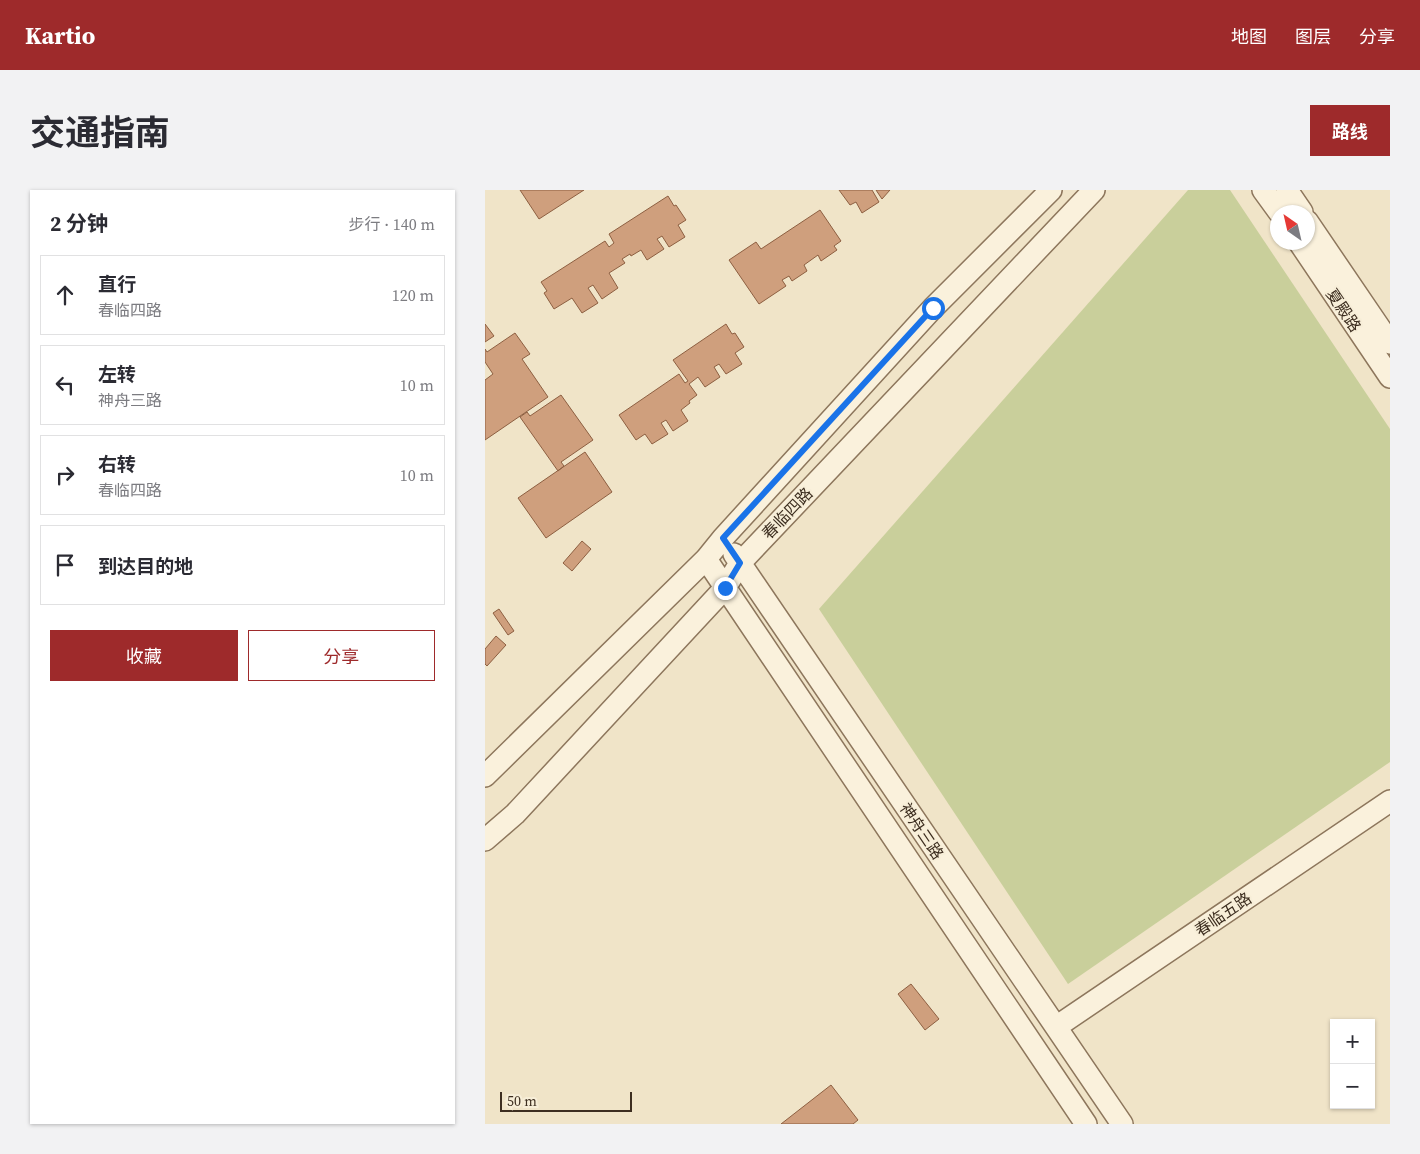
<!DOCTYPE html>
<html lang="zh">
<head>
<meta charset="utf-8">
<style>
	body { margin:0; font-family:"Source Serif 4","Noto Sans SC",serif; background:#f2f2f3; color:#2b2b33 }
	.controls { position:absolute; right:15px; bottom:15px; display:grid; overflow:hidden; border-radius:0px; box-shadow:0 1px 4px #0004 }
	.controls button { width:45px; height:45px; display:grid; place-items:center; padding:0; border:0; border-bottom:1px solid #e1e1e2; background:#fff; color:#2b2b33; font:25px sans-serif }
	.compass { position:absolute; left:785px; top:15px; width:45px; height:45px; border-radius:50%; background:#fff; box-shadow:0 1px 4px #0004; rotate:326deg }
	.scale { position:absolute; left:15px; bottom:12px; width:132px; box-sizing:border-box; padding-left:5px; border:2px solid #3d2e20; border-top:0; font-size:14px; line-height:18px; white-space:nowrap; color:#3d2e20; -webkit-text-stroke:4px #f7eed8; paint-order:stroke }
	.stop { position:absolute; width:15px; height:15px; margin:-11px; border:4px solid #1a73e8; border-radius:50%; background:#fff }
	.stop.end { background:#1a73e8; border-color:#fff; box-shadow:0 1px 5px #0008 }
	.list { margin:0; padding:0; list-style:none }
	h2 { display:flex; justify-content:space-between; align-items:center; height:65px; margin:0; padding:0 20px; font-size:21px }
	h2 small { font-size:16px; font-weight:400; color:#7c7c81 }
	.list li { display:grid; grid-template-columns:32px 1fr auto; gap:15px; align-items:center; box-sizing:border-box; height:80px; margin:0 10px 10px; padding:0 10px; border:1px solid #e1e1e2; border-radius:0px }
	.list b { display:block; font-size:19px; white-space:nowrap }
	.list p { margin:0; font-size:16px; white-space:nowrap; color:#7c7c81 }
	.list em { font-size:16px; font-style:normal; color:#7c7c81 }
	.actions { display:flex; gap:10px; padding:15px 20px }
	.actions a { flex:1; padding:11px 0; border:1px solid #9e2a2b; border-radius:0px; text-align:center; font-size:18px; color:#9e2a2b }
	.actions .main { background:#9e2a2b; color:#fff }
	.icon { flex:none; width:28px; height:28px; fill:none; stroke:currentColor; stroke-width:2; stroke-linecap:round; stroke-linejoin:round }
	.map { position:relative; flex:none; width:905px; height:934px; overflow:hidden; border-radius:0px }
	header { display:flex; align-items:center; gap:30px; box-sizing:border-box; height:70px; padding:0 25px; background:#9e2a2b; color:#fff }
	header strong { font-size:24px }
	nav { display:flex; gap:28px; margin-inline-start:auto; font-size:18px }
	.intro { display:flex; align-items:center; justify-content:space-between; box-sizing:border-box; height:120px; padding:0 30px }
	h1 { margin:0; font-size:35px }
	.button { padding:12px 22px; border-radius:0px; background:#9e2a2b; color:#fff; font-size:18px; font-weight:700 }
	main { display:flex; gap:30px; padding:0 30px }
	aside { flex:1; background:#fff; border-radius:0px; box-shadow:0 1px 4px #0004 }
	.map>svg:first-child { display:block }
	.green { fill:#c9cf9b }
	.building { fill:#cf9f7d; stroke:#8d5f41 }
	.lines { fill:none; stroke-linecap:round; stroke-linejoin:round }
	.minor-casing { stroke:#8d765c; stroke-width:24 }
	.minor { stroke:#faf1dc; stroke-width:21 }
	.route { stroke:#1a73e8; stroke-width:6 }
	.labels { text-anchor:middle; stroke-width:4; stroke-linejoin:round; paint-order:stroke }
	.street-label { font-size:16px; fill:#3d2e20; stroke:#f7eed8 }
</style>
</head>
<body>
<header>
<strong>Kartio</strong>
<nav><a>地图</a><a>图层</a><a>分享</a></nav>
</header>
<div class="intro"><h1>交通指南</h1><a class="button">路线</a></div>
<main>
<aside>
<h2>2 分钟<small>步行 · 140 m</small></h2>
<ul class="list">
<li><svg class="icon" aria-label="ahead" viewBox="0 0 24 24"><path d="M12 20V5M6 11l6-6 6 6"/></svg><div><b>直行</b><p>春临四路</p></div><em>120 m</em></li>
<li><svg class="icon" aria-label="left" viewBox="0 0 24 24"><path d="M17 20v-9H6M10 6l-5 5 5 5"/></svg><div><b>左转</b><p>神舟三路</p></div><em>10 m</em></li>
<li><svg class="icon" aria-label="right" viewBox="0 0 24 24"><path d="M7 20v-9h11M14 6l5 5-5 5"/></svg><div><b>右转</b><p>春临四路</p></div><em>10 m</em></li>
<li><svg class="icon" aria-label="arrive" viewBox="0 0 24 24"><path d="M6 21V4h12l-3 4 3 4H6"/></svg><div><b>到达目的地</b></div></li>
</ul>
<div class="actions"><a class="main">收藏</a><a>分享</a></div>
</aside>
<div class="map">
<svg width="905" height="934" viewBox="0 0 905 934">
	<rect width="100%" height="100%" fill="#f0e4c8"/>
	<path class="green" d="M 703,0 L 745,0 L 905,239 L 905,572 L 583,794 L 334,419 Z"/>
	<path class="building" d="M 35,0 L 99,0 L 54,29 Z
		M 354,0 L 387,0 L 394,12 L 377,23 L 371,12 L 365,15 Z
		M 391,0 L 405,0 L 397,9 Z
		M 183,6 L 189,16 L 191,15 L 201,30 L 193,35 L 200,47 L 184,57 L 177,46 L 172,49 L 179,59 L 162,70 L 156,60 L 146,66 L 145,64 L 137,69 L 140,73 L 124,83 L 133,98 L 117,109 L 108,95 L 103,98 L 113,113 L 97,123 L 87,108 L 69,119 L 59,103 L 62,101 L 56,92 L 120,51 L 124,57 L 129,53 L 124,44 Z
		M 335,20 L 356,51 L 349,56 L 352,60 L 336,71 L 333,65 L 319,75 L 322,81 L 307,91 L 304,86 L 297,90 L 301,96 L 274,114 L 244,70 L 271,52 L 276,59 Z
		M 0,134 L 9,146 L 0,152 Z
		M 241,134 L 247,144 L 250,143 L 259,157 L 250,163 L 257,174 L 241,184 L 234,174 L 229,177 L 235,187 L 220,197 L 213,187 L 204,194 L 212,205 L 204,211 L 205,213 L 196,220 L 203,231 L 188,241 L 181,230 L 176,233 L 183,244 L 167,254 L 160,244 L 151,250 L 134,225 L 194,184 L 200,193 L 203,191 L 188,170 Z
		M 30,143 L 45,164 L 37,169 L 63,207 L 0,250 L 0,190 L 8,184 L 0,172 L 0,159 L 2,162 Z
		M 76,205 L 108,250 L 76,272 L 79,276 L 73,281 L 35,227 L 42,222 L 45,226 Z
		M 100,262 L 127,302 L 61,348 L 33,308 Z
		M 97,351 L 106,359 L 87,381 L 78,373 Z
		M 14,419 L 29,441 L 23,445 L 8,423 Z
		M 11,446 L 21,455 L 2,476 L 0,474 L 0,459 Z
		M 426,794 L 454,829 L 440,840 L 413,804 Z
		M 346,895 L 373,930 L 368,934 L 296,934 Z"/>
	<g class="lines">
		<g class="minor-casing">
			<path id="minor" d="M 778,0 L 794,22
				M 802,0 L 817,22
				M 822,31 L 905,153
				M 814,52 L 905,187
				M 249,364 L 637,934
				M 221,369 L 601,934
				M 0,586 L 221,369 L 238,348 L 448,118 L 566,0
				M 0,650 L 30,624 L 240,398 L 255,373 L 609,0
				M 571,837 L 905,611"/>
		</g>
		<use href="#minor" class="minor"/>
	</g>
	<g class="lines">
		<path class="route" d="M 240,398 L 255,373 L 238,348 L 448,118"/>
	</g>
	<g class="labels">
		<g class="street-label">
			<text transform="translate(859 120) rotate(56)" y="6">夏殿路</text>
			<text transform="translate(302 323) rotate(-46)" y="6">春临四路</text>
			<text transform="translate(437 641) rotate(56)" y="6">神舟三路</text>
			<text transform="translate(738 724) rotate(-34)" y="6">春临五路</text>
		</g>
	</g>
</svg>
<div class="controls">
<button>+</button>
<button>−</button>
</div>
<svg class="compass" viewBox="-18 -18 36 36"><path d="M0-13l5 13h-10z" fill="#e53935"/><path d="M0 13l5-13h-10z" fill="#7c7c81"/></svg>
<div class="scale">50 m</div>
<div class="stop" style="left:448px;top:118px"></div>
<div class="stop end" style="left:240px;top:398px"></div>
</div>
</main>
</body>
</html>
